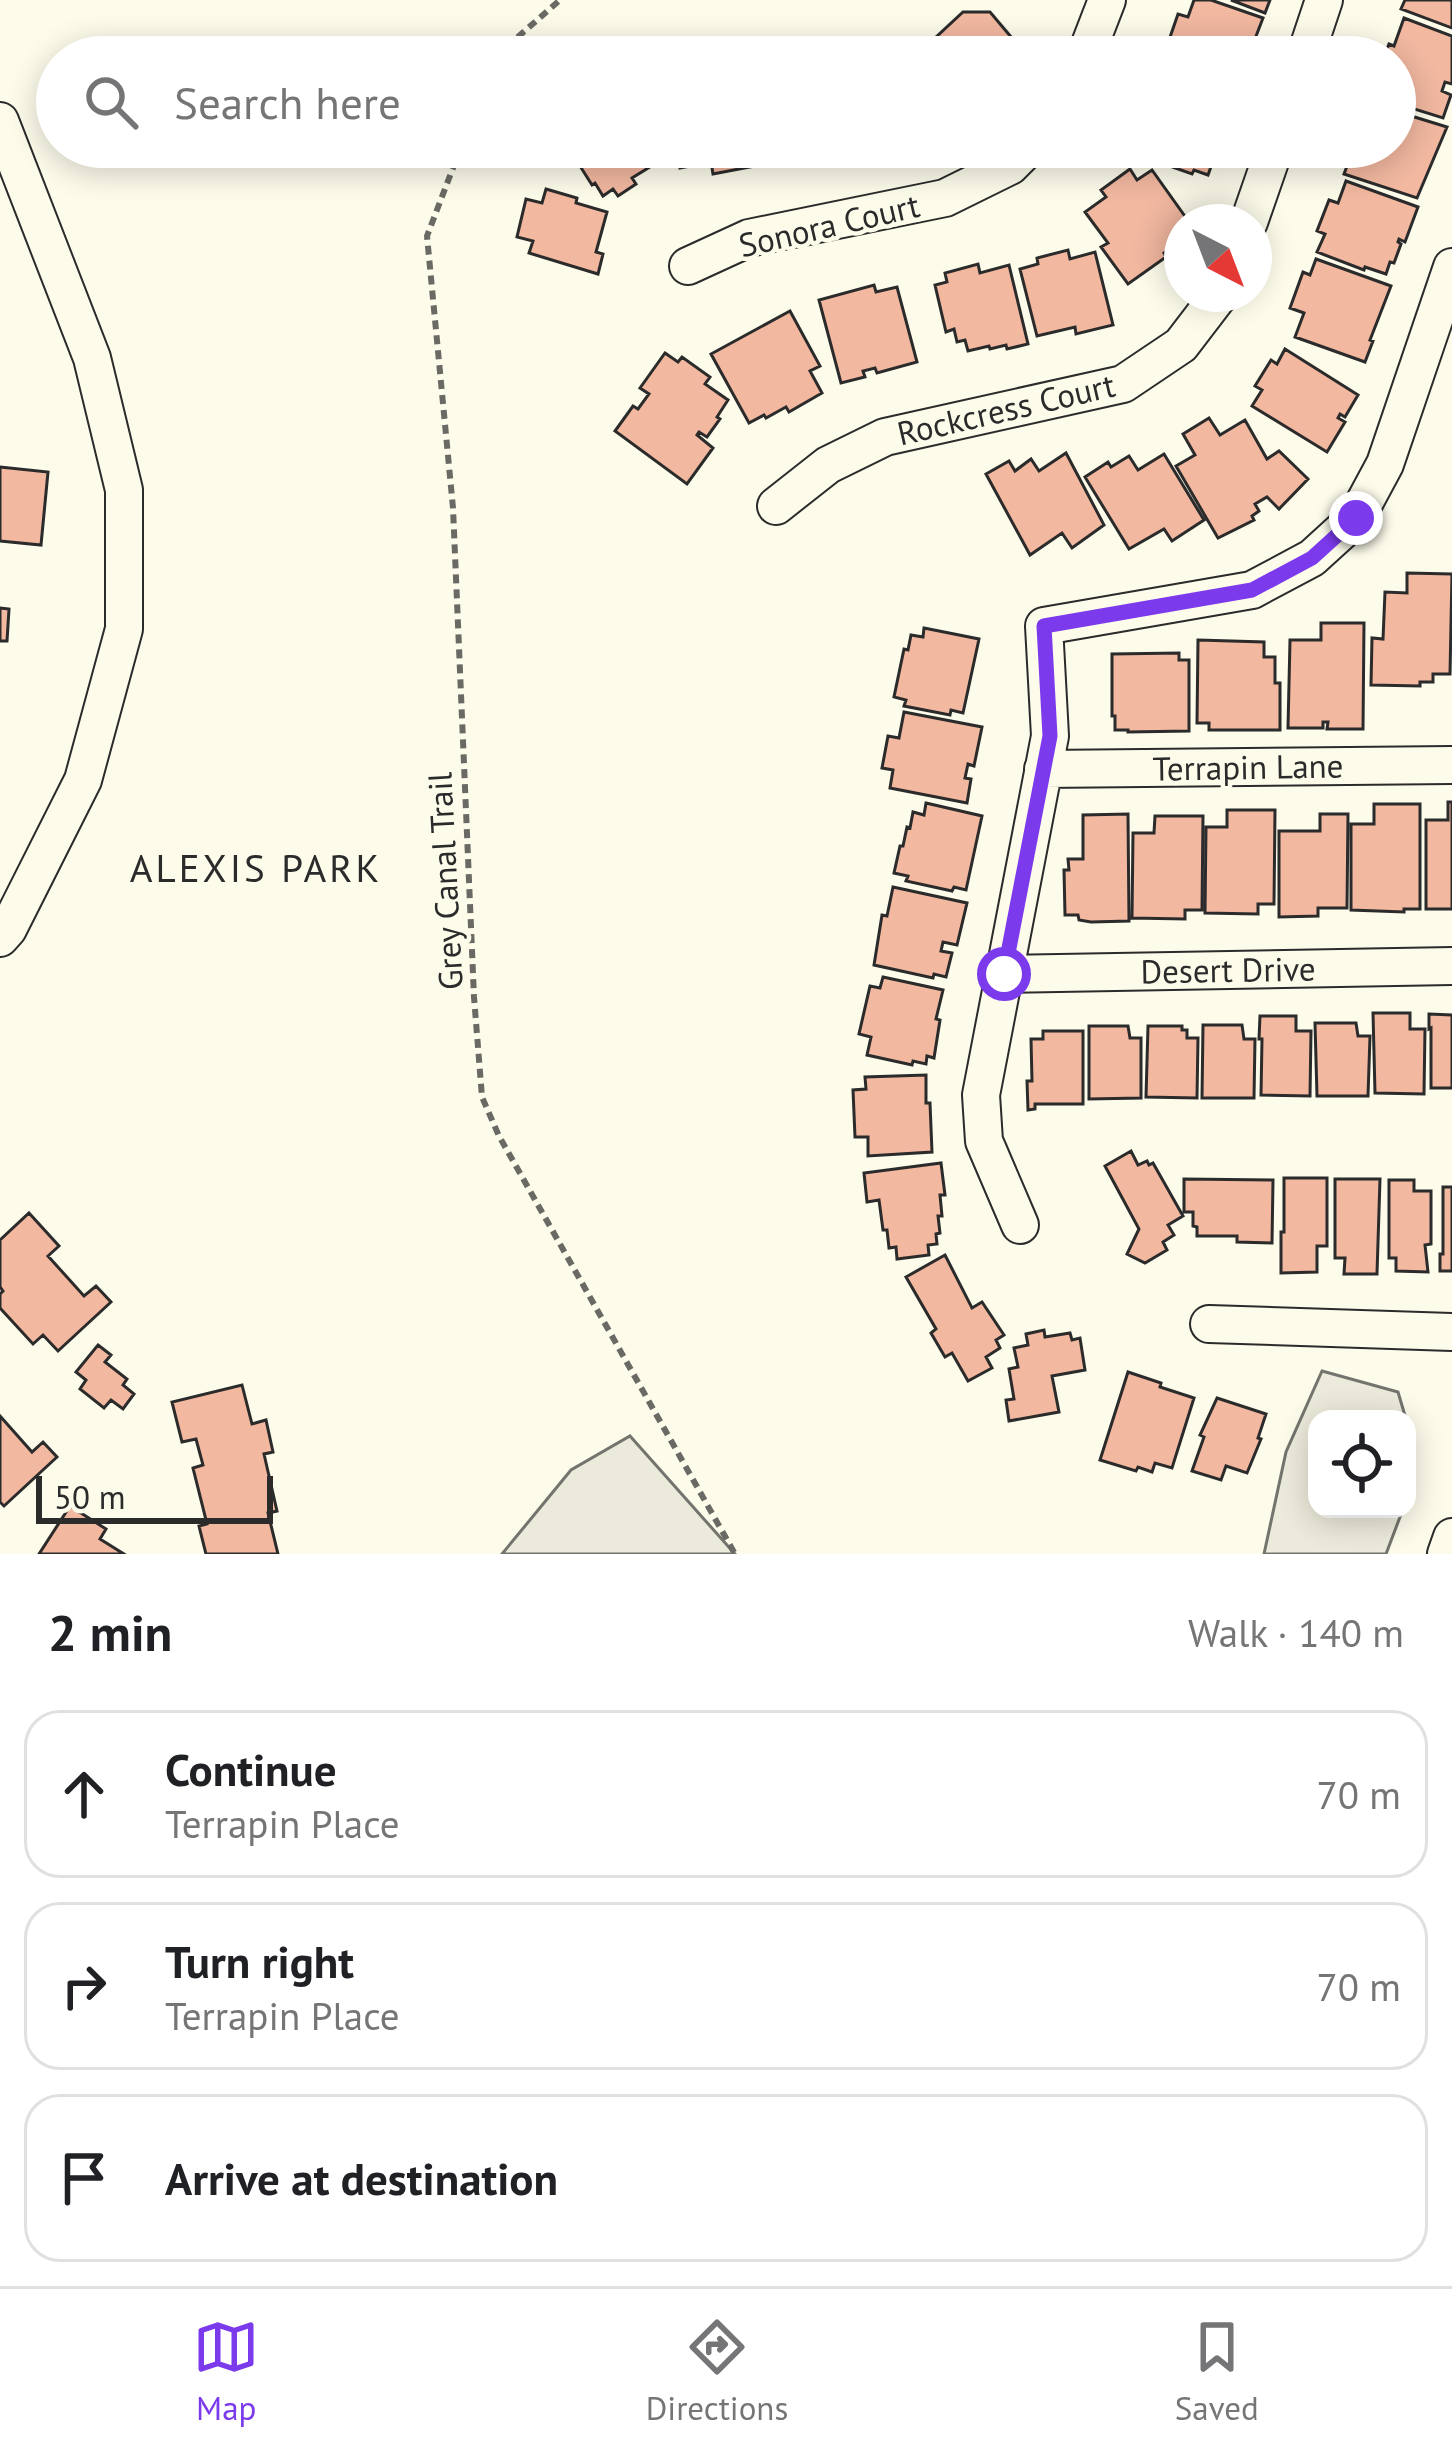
<!DOCTYPE html>
<html lang="en">
<head>
<meta charset="utf-8">
<style>
	body { margin:0; font-family:"PT Sans",sans-serif; background:#f2f2f2; color:#202124 }
	.controls { position:absolute; right:36px; bottom:36px; display:grid; overflow:hidden; border-radius:24px; box-shadow:0 6px 30px #0003 }
	.controls button { width:108px; height:108px; display:grid; place-items:center; padding:0; border:0; border-bottom:3px solid #e0e0e0; background:#fff; color:#202124; font:60px sans-serif }
	.compass { position:absolute; left:1164px; top:204px; width:108px; height:108px; border-radius:50%; background:#fff; box-shadow:0 6px 30px #0003; rotate:138deg }
	.scale { position:absolute; left:36px; bottom:30px; width:237px; box-sizing:border-box; padding-left:12px; border:6px solid #2b2b2b; border-top:0; font-size:33px; line-height:42px; white-space:nowrap; color:#2b2b2b; -webkit-text-stroke:9px #fdfbea; paint-order:stroke }
	.stop { position:absolute; width:36px; height:36px; margin:-27px; border:9px solid #7c3aed; border-radius:50%; background:#fff }
	.stop.end { background:#7c3aed; border-color:#fff; box-shadow:0 3px 12px #0008 }
	.list { margin:0; padding:0; list-style:none }
	h2 { display:flex; justify-content:space-between; align-items:center; height:156px; margin:0; padding:0 48px; font-size:51px }
	h2 small { font-size:39px; font-weight:400; color:#757577 }
	.list li { display:grid; grid-template-columns:78px 1fr auto; gap:36px; align-items:center; box-sizing:border-box; height:168px; margin:0 24px 24px; padding:0 24px; border:3px solid #e0e0e0; border-radius:36px }
	.list b { display:block; font-size:45px; white-space:nowrap }
	.list p { margin:0; font-size:39px; white-space:nowrap; color:#757577 }
	.list em { font-size:39px; font-style:normal; color:#757577 }
	.icon { flex:none; width:66px; height:66px; fill:none; stroke:currentColor; stroke-width:2; stroke-linecap:round; stroke-linejoin:round }
	.map { position:relative; flex:none; width:1452px; height:1554px; overflow:hidden }
	.search { position:absolute; background:#fff; box-shadow:0 6px 30px #0003; left:36px; right:36px; top:36px; height:132px; display:flex; align-items:center; gap:30px; box-sizing:border-box; padding:0 42px; border-radius:66px; color:#757577; font-size:45px }
	.sheet { height:732px; background:#fff }
	nav { display:flex; justify-content:space-around; align-items:center; box-sizing:border-box; height:168px; border-top:3px solid #e0e0e0; background:#fff; font-size:33px; color:#757577 }
	nav a { display:grid; justify-items:center; gap:6px }
	nav .on { color:#7c3aed }
	.map>svg:first-child { display:block }
	.green { fill:#ecebdb; stroke:#74746e; stroke-width:3 }
	.building { fill:#f2b8a0; stroke:#2b2b2b; stroke-width:3 }
	.lines { fill:none; stroke-linecap:round; stroke-linejoin:round }
	.minor-casing { stroke:#2b2b2b; stroke-width:40 }
	.path { stroke:#6a6964; stroke-width:6; stroke-dasharray:9 6; stroke-linecap:butt }
	.minor { stroke:#fdfbea; stroke-width:36 }
	.route { stroke:#7c3aed; stroke-width:15 }
	.labels { text-anchor:middle; stroke-width:9; stroke-linejoin:round; paint-order:stroke }
	.street-label { font-size:33px; fill:#2b2b2b; stroke:#fdfbea }
	.quarter-label { font-size:39px; letter-spacing:3px; fill:#2b2b2b; stroke:#fdfbea }
</style>
</head>
<body>
<div class="map">
<svg width="1452" height="1554" viewBox="0 0 1452 1554">
	<rect width="100%" height="100%" fill="#fdfbea"/>
	<path class="green" d="M 1322,1371 L 1398,1392 L 1406,1419 L 1317,1419 L 1317,1509 L 1403,1509 L 1386,1554 L 1264,1554 L 1286,1452 Z
		M 630,1436 L 735,1554 L 502,1554 L 571,1470 Z"/>
	<path class="building" d="M 1194,0 L 1211,0 L 1263,18 L 1248,57 L 1170,57 L 1174,46 L 1168,43 L 1178,14 L 1188,17 Z
		M 1231,0 L 1270,0 L 1265,13 Z
		M 1405,0 L 1452,0 L 1452,28 L 1401,9 Z
		M 963,12 L 990,12 L 1017,44 L 1024,44 L 1025,57 L 941,57 L 941,45 L 934,39 Z
		M 1404,18 L 1452,36 L 1452,84 L 1445,82 L 1442,91 L 1451,95 L 1443,118 L 1395,103 L 1395,57 L 1384,57 L 1389,44 L 1394,46 Z
		M 1395,111 L 1447,127 L 1417,198 L 1344,174 L 1352,153 L 1349,151 L 1351,147 L 1395,147 Z
		M 568,147 L 660,147 L 666,157 L 632,178 L 636,184 L 618,196 L 613,189 L 603,196 L 595,183 L 592,185 Z
		M 677,147 L 757,147 L 760,165 L 713,174 L 711,162 L 680,168 Z
		M 769,147 L 844,147 L 845,153 L 808,158 L 807,153 L 784,156 L 783,152 L 770,154 Z
		M 1218,147 L 1208,175 L 1194,170 L 1192,174 L 1147,158 L 1149,152 L 1136,148 Z
		M 1130,169 L 1137,180 L 1152,170 L 1189,222 L 1182,222 L 1182,240 L 1164,253 L 1166,257 L 1128,284 L 1101,247 L 1108,243 L 1085,212 L 1106,197 L 1101,190 Z
		M 1346,181 L 1418,207 L 1405,242 L 1399,239 L 1398,242 L 1401,244 L 1394,263 L 1390,262 L 1386,274 L 1365,267 L 1364,270 L 1317,252 L 1325,234 L 1317,231 L 1329,200 L 1338,203 Z
		M 546,189 L 577,198 L 576,203 L 607,212 L 596,252 L 603,254 L 598,274 L 529,253 L 533,241 L 517,237 L 526,199 L 542,203 Z
		M 1068,250 L 1070,259 L 1095,252 L 1113,325 L 1076,334 L 1075,327 L 1037,336 L 1020,269 L 1038,264 L 1037,258 Z
		M 1316,259 L 1391,286 L 1370,340 L 1373,341 L 1365,362 L 1295,337 L 1304,313 L 1290,308 L 1303,272 L 1310,275 Z
		M 978,264 L 980,273 L 1009,265 L 1028,344 L 1007,349 L 1006,345 L 990,349 L 989,346 L 968,351 L 965,340 L 957,342 L 954,329 L 946,332 L 935,285 L 947,282 L 945,273 Z
		M 874,285 L 876,292 L 897,287 L 917,362 L 877,373 L 875,368 L 863,371 L 865,377 L 841,383 L 819,300 Z
		M 790,311 L 820,366 L 810,371 L 822,393 L 789,412 L 786,407 L 766,418 L 764,415 L 749,423 L 711,354 Z
		M 1285,349 L 1358,395 L 1345,417 L 1340,414 L 1338,418 L 1345,422 L 1327,452 L 1252,406 L 1262,390 L 1255,386 L 1271,360 L 1277,364 Z
		M 665,353 L 678,362 L 682,357 L 710,377 L 705,384 L 728,400 L 717,417 L 720,419 L 707,437 L 699,432 L 697,435 L 713,448 L 687,484 L 615,431 L 633,406 L 638,409 L 649,394 L 640,388 Z
		M 1209,418 L 1220,435 L 1245,420 L 1267,459 L 1279,451 L 1308,479 L 1279,509 L 1267,497 L 1255,504 L 1259,511 L 1252,516 L 1254,520 L 1218,538 L 1176,466 L 1195,455 L 1183,434 Z
		M 1066,453 L 1104,525 L 1072,548 L 1062,533 L 1030,555 L 986,474 L 1009,461 L 1015,471 L 1031,459 L 1039,471 Z
		M 1164,454 L 1204,520 L 1172,541 L 1164,529 L 1129,549 L 1085,477 L 1108,462 L 1111,467 L 1129,456 L 1138,470 Z
		M 0,467 L 48,472 L 41,545 L 0,541 Z
		M 1407,573 L 1452,574 L 1450,674 L 1433,674 L 1433,682 L 1420,682 L 1420,686 L 1371,685 L 1372,638 L 1383,639 L 1385,592 L 1407,593 Z
		M 0,608 L 9,609 L 7,641 L 0,641 Z
		M 1321,623 L 1364,623 L 1363,729 L 1327,729 L 1328,722 L 1323,722 L 1323,728 L 1288,728 L 1290,640 L 1321,640 Z
		M 924,628 L 979,639 L 963,713 L 951,710 L 950,715 L 904,706 L 906,700 L 894,697 L 904,649 L 908,650 L 911,635 L 923,637 Z
		M 1198,640 L 1264,642 L 1264,657 L 1275,657 L 1275,683 L 1280,683 L 1280,730 L 1209,730 L 1209,723 L 1197,723 Z
		M 1179,653 L 1179,660 L 1189,660 L 1189,731 L 1128,732 L 1128,730 L 1115,730 L 1115,716 L 1112,716 L 1112,654 Z
		M 904,712 L 982,727 L 974,766 L 968,764 L 965,778 L 971,779 L 967,803 L 890,788 L 893,770 L 882,768 L 888,736 L 899,738 Z
		M 1448,802 L 1452,802 L 1452,909 L 1426,909 L 1426,820 L 1448,820 Z
		M 926,803 L 982,816 L 966,890 L 954,887 L 952,891 L 906,881 L 908,876 L 894,873 L 900,846 L 903,846 L 907,827 L 910,828 L 913,812 L 924,815 Z
		M 1374,804 L 1420,804 L 1420,909 L 1404,909 L 1404,912 L 1351,910 L 1351,824 L 1374,824 Z
		M 1227,810 L 1275,810 L 1274,904 L 1258,904 L 1258,914 L 1205,913 L 1206,827 L 1227,827 Z
		M 1128,814 L 1129,921 L 1091,922 L 1079,920 L 1078,915 L 1065,915 L 1064,870 L 1069,870 L 1068,859 L 1083,859 L 1083,815 Z
		M 1320,814 L 1348,814 L 1347,908 L 1318,908 L 1318,916 L 1279,917 L 1279,831 L 1320,831 Z
		M 1155,816 L 1203,816 L 1202,910 L 1185,910 L 1185,919 L 1132,918 L 1133,833 L 1154,833 Z
		M 893,887 L 967,903 L 957,945 L 943,942 L 941,951 L 952,953 L 946,977 L 934,974 L 933,978 L 874,965 L 882,915 L 887,916 Z
		M 883,977 L 943,990 L 936,1019 L 940,1020 L 934,1058 L 927,1056 L 926,1064 L 913,1061 L 912,1065 L 867,1055 L 871,1037 L 859,1034 L 870,986 L 880,988 Z
		M 1373,1013 L 1410,1013 L 1410,1029 L 1425,1029 L 1424,1094 L 1375,1093 Z
		M 1429,1014 L 1452,1015 L 1452,1088 L 1431,1088 L 1431,1028 L 1429,1029 Z
		M 1260,1016 L 1296,1016 L 1296,1031 L 1311,1031 L 1310,1096 L 1261,1095 L 1262,1039 L 1259,1039 Z
		M 1315,1023 L 1356,1023 L 1358,1036 L 1370,1036 L 1368,1096 L 1317,1096 Z
		M 1203,1025 L 1242,1025 L 1244,1039 L 1255,1039 L 1254,1098 L 1202,1098 Z
		M 1089,1026 L 1128,1026 L 1130,1038 L 1141,1038 L 1141,1098 L 1089,1099 Z
		M 1148,1026 L 1182,1026 L 1182,1030 L 1187,1030 L 1187,1038 L 1198,1038 L 1197,1098 L 1146,1097 Z
		M 1043,1031 L 1083,1031 L 1083,1104 L 1035,1104 L 1035,1109 L 1028,1110 L 1027,1081 L 1032,1081 L 1031,1039 L 1043,1039 Z
		M 926,1075 L 926,1103 L 930,1103 L 932,1152 L 868,1156 L 868,1137 L 855,1137 L 853,1090 L 866,1089 L 865,1077 Z
		M 1131,1151 L 1138,1165 L 1147,1161 L 1149,1165 L 1153,1163 L 1183,1216 L 1168,1225 L 1174,1235 L 1163,1242 L 1167,1250 L 1145,1263 L 1127,1254 L 1139,1229 L 1105,1166 Z
		M 941,1163 L 945,1195 L 940,1195 L 942,1216 L 938,1216 L 940,1233 L 936,1234 L 937,1244 L 928,1245 L 929,1255 L 897,1259 L 896,1247 L 889,1248 L 887,1230 L 883,1230 L 879,1200 L 867,1202 L 864,1173 Z
		M 1284,1178 L 1327,1178 L 1327,1246 L 1317,1246 L 1317,1272 L 1281,1273 L 1281,1232 L 1284,1232 Z
		M 1184,1179 L 1273,1180 L 1272,1243 L 1237,1242 L 1237,1236 L 1197,1236 L 1197,1227 L 1193,1226 L 1193,1212 L 1184,1212 Z
		M 1335,1179 L 1380,1179 L 1377,1274 L 1344,1274 L 1345,1258 L 1335,1258 Z
		M 1389,1180 L 1414,1180 L 1414,1191 L 1431,1191 L 1431,1244 L 1425,1245 L 1428,1272 L 1396,1271 L 1396,1258 L 1389,1258 Z
		M 1443,1187 L 1452,1187 L 1452,1271 L 1440,1271 L 1440,1254 L 1443,1254 Z
		M 29,1213 L 59,1246 L 48,1256 L 84,1296 L 96,1286 L 111,1302 L 58,1351 L 43,1335 L 33,1344 L 0,1308 L 0,1294 L 3,1291 L 0,1287 L 0,1240 Z
		M 945,1255 L 972,1308 L 982,1302 L 1004,1335 L 996,1340 L 1000,1348 L 986,1357 L 992,1368 L 968,1381 L 952,1353 L 945,1357 L 931,1333 L 936,1329 L 906,1277 Z
		M 1044,1330 L 1045,1337 L 1070,1333 L 1072,1340 L 1080,1338 L 1085,1370 L 1052,1376 L 1059,1412 L 1009,1421 L 1006,1400 L 1014,1399 L 1009,1369 L 1018,1367 L 1014,1348 L 1028,1345 L 1026,1334 Z
		M 98,1345 L 111,1355 L 105,1362 L 127,1379 L 123,1385 L 134,1394 L 123,1409 L 111,1400 L 104,1408 L 80,1389 L 86,1380 L 76,1372 Z
		M 1128,1372 L 1161,1383 L 1160,1387 L 1194,1398 L 1172,1468 L 1155,1463 L 1152,1472 L 1138,1467 L 1136,1471 L 1100,1460 Z
		M 242,1385 L 252,1424 L 266,1420 L 273,1452 L 264,1454 L 277,1511 L 268,1513 L 278,1554 L 206,1554 L 199,1526 L 207,1524 L 193,1468 L 203,1465 L 196,1439 L 182,1442 L 172,1402 Z
		M 1217,1398 L 1266,1414 L 1258,1438 L 1261,1439 L 1247,1473 L 1226,1466 L 1221,1480 L 1192,1471 L 1204,1437 L 1200,1435 Z
		M 0,1416 L 32,1452 L 43,1442 L 57,1457 L 4,1506 L 0,1502 Z
		M 70,1506 L 106,1529 L 100,1539 L 124,1554 L 39,1554 Z"/>
	<g class="lines">
		<g class="minor-casing">
			<path id="minor" d="M 1085,57 L 1107,0
				M 1305,57 L 1324,0
				M 0,121 L 92,358 L 124,490 L 124,629 L 83,780 L 8,929 L 0,938
				M 1249,222 L 1275,147
				M 688,266 L 749,238 L 945,198 L 1010,166 L 1029,147
				M 776,506 L 828,465 L 885,437 L 1123,384 L 1181,345 L 1220,294
				M 1043,769 L 1452,765
				M 1004,974 L 1452,966
				M 1020,1225 L 984,1141 L 981,1095 L 1050,736 L 1044,626 L 1252,590 L 1312,558 L 1356,518 L 1385,464 L 1452,267
				M 1209,1324 L 1452,1332
				M 1446,1554 L 1452,1537"/>
		</g>
		<path class="path" d="M 495,57 L 560,0
			M 461,147 L 427,236 L 453,508 L 474,997 L 482,1097 L 499,1136 L 735,1554"/>
		<use href="#minor" class="minor"/>
	</g>
	<g class="lines">
		<path class="route" d="M 1004,974 L 1050,736 L 1044,626 L 1252,590 L 1312,558 L 1356,518"/>
	</g>
	<g class="labels">
		<g class="street-label">
			<text transform="translate(829 225) rotate(-13)" y="12">Sonora Court</text>
			<text transform="translate(1006 409) rotate(-13)" y="12">Rockcress Court</text>
			<text transform="translate(1248 767) rotate(-1)" y="12">Terrapin Lane</text>
			<text transform="translate(445 881) rotate(-93)" y="12">Grey Canal Trail</text>
			<text transform="translate(1228 970) rotate(-1)" y="12">Desert Drive</text>
		</g>
		<g class="quarter-label">
			<text x="256" y="882">ALEXIS PARK</text>
		</g>
	</g>
</svg>
<div class="controls">
<button><svg class="icon" aria-label="locate" viewBox="0 0 24 24"><circle cx="12" cy="12" r="6"/><path d="M12 2v4M12 18v4M2 12h4M18 12h4"/></svg></button>
</div>
<svg class="compass" viewBox="-18 -18 36 36"><path d="M0-13l5 13h-10z" fill="#e53935"/><path d="M0 13l5-13h-10z" fill="#757577"/></svg>
<div class="scale">50 m</div>
<div class="stop" style="left:1004px;top:974px"></div>
<div class="stop end" style="left:1356px;top:518px"></div>
<div class="search"><svg class="icon" aria-label="search" viewBox="0 0 24 24"><circle cx="10" cy="10" r="6"/><path d="M15 15l6 6"/></svg>Search here</div>
</div>
<section class="sheet">
<h2>2 min<small>Walk · 140 m</small></h2>
<ul class="list">
<li><svg class="icon" aria-label="ahead" viewBox="0 0 24 24"><path d="M12 20V5M6 11l6-6 6 6"/></svg><div><b>Continue</b><p>Terrapin Place</p></div><em>70 m</em></li>
<li><svg class="icon" aria-label="right" viewBox="0 0 24 24"><path d="M7 20v-9h11M14 6l5 5-5 5"/></svg><div><b>Turn right</b><p>Terrapin Place</p></div><em>70 m</em></li>
<li><svg class="icon" aria-label="arrive" viewBox="0 0 24 24"><path d="M6 21V4h12l-3 4 3 4H6"/></svg><div><b>Arrive at destination</b></div></li>
</ul>
</section>
<nav>
<a class="on"><svg class="icon" aria-label="map" viewBox="0 0 24 24"><path d="M3 6l6-2 6 2 6-2v14l-6 2-6-2-6 2zM9 4v14M15 6v14"/></svg>Map</a>
<a><svg class="icon" aria-label="directions" viewBox="0 0 24 24"><path d="M12 3l9 9-9 9-9-9zM9 14v-3h6M13 9l2 2-2 2"/></svg>Directions</a>
<a><svg class="icon" aria-label="saved" viewBox="0 0 24 24"><path d="M7 4h10v16l-5-4-5 4z"/></svg>Saved</a>
</nav>
</body>
</html>
